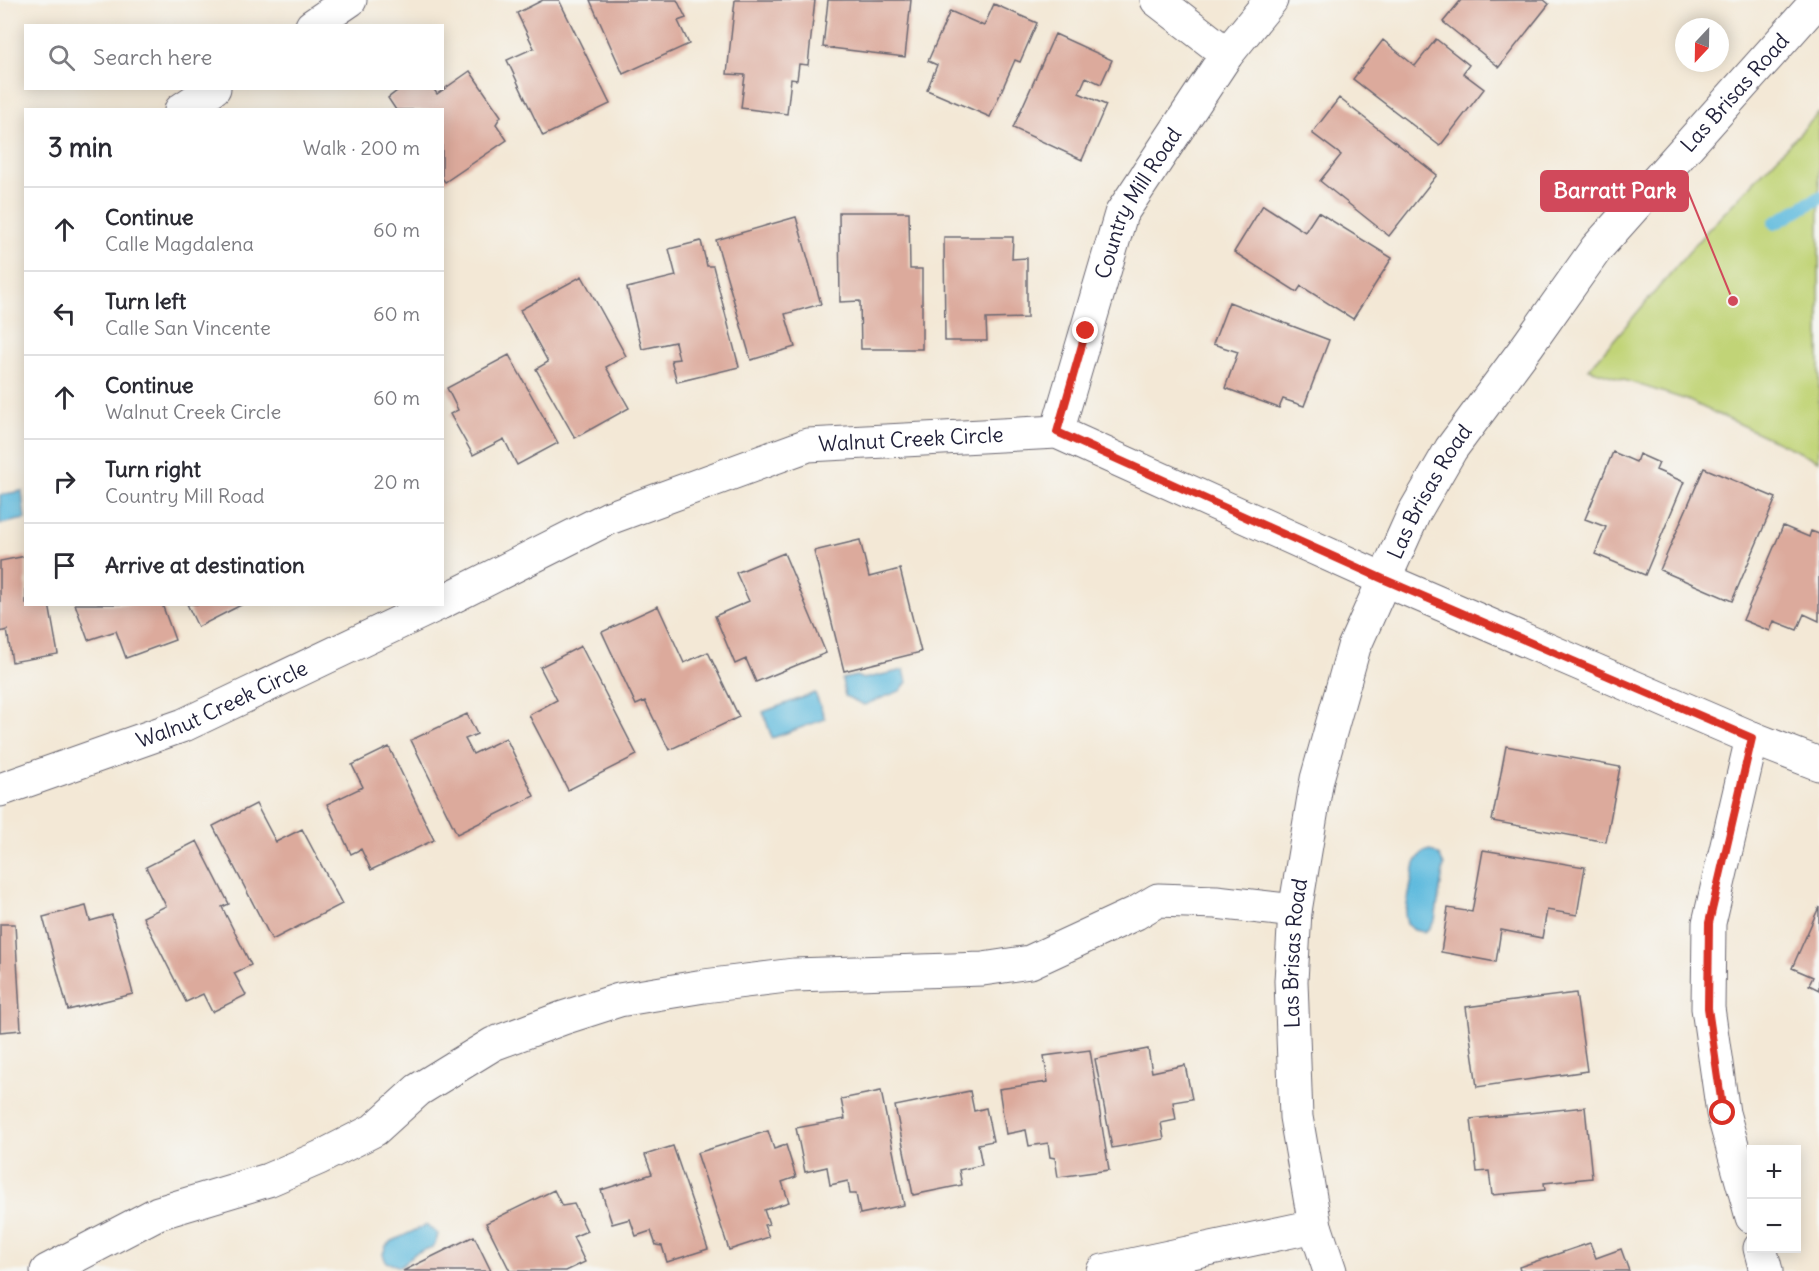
<!DOCTYPE html>
<html lang="en">
<head>
<meta charset="utf-8">
<style>
	body { margin:0; font-family:Delius,sans-serif; background:#f2f2f3; color:#2b2b33 }
	.controls { position:absolute; right:18px; bottom:18px; display:grid; overflow:hidden; border-radius:0px; box-shadow:0 3px 15px #0003 }
	.controls button { width:54px; height:54px; display:grid; place-items:center; padding:0; border:0; border-bottom:2px solid #e1e1e2; background:#fff; color:#2b2b33; font:30px sans-serif }
	.compass { position:absolute; left:1675px; top:18px; width:54px; height:54px; border-radius:50%; background:#fff; box-shadow:0 3px 15px #0003; rotate:202deg }
	.stop { position:absolute; width:18px; height:18px; margin:-14px; border:4px solid #d93025; border-radius:50%; background:#fff }
	.stop.end { background:#d93025; border-color:#fff; box-shadow:0 2px 6px #0008 }
	.list { margin:0; padding:0; list-style:none }
	h2 { display:flex; justify-content:space-between; align-items:center; height:78px; margin:0; padding:0 24px; font-size:26px }
	h2 small { font-size:20px; font-weight:400; color:#7c7c81 }
	.list li { display:grid; grid-template-columns:39px 1fr auto; gap:18px; align-items:center; box-sizing:border-box; height:84px; padding:0 24px; border-top:2px solid #e1e1e2 }
	.list b { display:block; font-size:22px; white-space:nowrap }
	.list p { margin:0; font-size:20px; white-space:nowrap; color:#7c7c81 }
	.list em { font-size:20px; font-style:normal; color:#7c7c81 }
	.icon { flex:none; width:33px; height:33px; fill:none; stroke:currentColor; stroke-width:2; stroke-linecap:round; stroke-linejoin:round }
	.map { position:relative; flex:none; width:1819px; height:1271px; overflow:hidden }
	.search { position:absolute; background:#fff; box-shadow:0 3px 15px #0003; left:24px; top:24px; width:420px; height:66px; display:flex; align-items:center; gap:15px; box-sizing:border-box; padding:0 21px; border-radius:0px; color:#7c7c81; font-size:22px }
	.panel { position:absolute; background:#fff; box-shadow:0 3px 15px #0003; left:24px; top:108px; width:420px; height:498px; border-radius:0px }
	.map>svg:first-child { display:block }
	.green { fill:#c1d477; stroke:#727b59; stroke-width:1.5 }
	.water { fill:#60bbde; stroke:#416e8c; stroke-width:1.5 }
	.lines { fill:none; stroke-linecap:round; stroke-linejoin:round }
	.stream { stroke:#60bbde; stroke-width:14 }
	.building { fill:#dcaa9c }
	.minor-casing { stroke:#6b6771; stroke-width:35 }
	.minor { stroke:#fff; stroke-width:33 }
	.route { stroke:#d93025; stroke-width:8 }
	.labels { text-anchor:middle; stroke-width:4.5; stroke-linejoin:round; paint-order:stroke }
	.street-label { font-size:21px; fill:#22223b; stroke:#f6f6f2 }
	.leader { fill:none; stroke:#d1495b; stroke-width:2 }
	.callout-dot { fill:#d1495b; stroke:#f6f6f2; stroke-width:2 }
	.callout { fill:#d1495b; stroke:#d1495b; stroke-width:2 }
	.callout-label { font-size:22px; text-anchor:middle; font-weight:bold; fill:#fff }
</style>
</head>
<body>
<div class="map">
<svg width="1819" height="1271" viewBox="0 0 1819 1271">
	<rect width="100%" height="100%" fill="#f6f6f2"/>
	<filter id="ink" filterUnits="userSpaceOnUse"><feTurbulence type="fractalNoise" baseFrequency=".0167" numOctaves="2"/><feDisplacementMap in="SourceGraphic" scale="12" xChannelSelector="R" yChannelSelector="G"/><feConvolveMatrix kernelMatrix="1 2 1 2 8 2 1 2 1" color-interpolation-filters="sRGB"/></filter>
	<filter id="wash" filterUnits="userSpaceOnUse"><feTurbulence type="fractalNoise" baseFrequency=".008" numOctaves="4" result="noise"/><feDisplacementMap in="SourceGraphic" scale="24" xChannelSelector="R" yChannelSelector="G"/><feGaussianBlur stdDeviation="1.35" result="paint"/><feColorMatrix in="noise" values="0 0 0 0 0 0 0 0 0 0 0 0 0 0 0 0 0 1.4 0 .05"/><feComposite in="paint" operator="in"/></filter>
	<g filter="url(#wash)">
		<rect width="100%" height="100%" fill="#f3e8d6"/>
		<path class="green" d="M 1819,113 L 1819,461 L 1687,400 L 1589,369 L 1705,233 Z"/>
		<path class="water" d="M 22,491 L 25,519 L 0,524 L 0,495 Z
			M 904,670 L 907,682 L 900,691 L 864,705 L 845,696 L 842,679 L 856,676 L 863,679 Z
			M 815,693 L 825,719 L 772,738 L 763,712 Z
			M 1430,850 L 1439,855 L 1444,865 L 1435,920 L 1430,928 L 1424,932 L 1414,930 L 1407,924 L 1405,915 L 1415,863 L 1423,852 Z
			M 426,1225 L 438,1234 C 434,1253 430,1246 416,1253 C 410,1256 406,1263 400,1267 L 386,1262 L 383,1254 L 386,1246 L 390,1242 Z"/>
		<g class="lines">
			<path class="stream" d="M 1775,223 L 1819,198"/>
		</g>
		<g id="blocks">
			<path class="building" d="M 543,0 L 559,0 L 610,104 L 543,136 L 507,60 L 534,48 L 517,13 Z
				M 590,0 L 677,0 L 686,18 L 678,21 L 689,44 L 623,74 Z
				M 735,0 L 815,0 L 808,65 L 799,64 L 797,80 L 791,79 L 787,114 L 741,108 L 745,75 L 727,74 Z
				M 828,0 L 911,0 L 905,57 L 823,47 Z
				M 1461,0 L 1544,0 L 1549,4 L 1499,67 L 1443,22 Z
				M 994,4 L 1037,23 L 1020,62 L 1015,60 L 990,117 L 927,90 L 937,65 L 928,61 L 950,11 L 984,26 Z
				M 1055,34 L 1112,60 L 1101,84 L 1086,77 L 1079,93 L 1106,105 L 1082,160 L 1013,128 Z
				M 1436,39 L 1469,65 L 1463,73 L 1484,89 L 1440,146 L 1353,79 L 1383,40 L 1415,66 Z
				M 470,71 L 501,116 L 496,124 L 507,140 L 445,182 L 442,178 L 442,110 L 396,110 L 388,98 L 401,88 L 433,88 L 437,94 Z
				M 1339,98 L 1437,175 L 1389,236 L 1320,181 L 1341,155 L 1312,133 Z
				M 1263,205 L 1305,232 L 1318,212 L 1392,258 L 1353,319 L 1301,286 L 1297,292 L 1234,252 Z
				M 839,212 L 909,212 L 910,269 L 922,269 L 922,349 L 861,349 L 860,301 L 840,302 Z
				M 796,217 L 821,304 L 785,314 L 795,347 L 751,360 L 716,240 Z
				M 944,237 L 1013,237 L 1012,259 L 1027,258 L 1027,318 L 986,319 L 987,341 L 945,341 Z
				M 701,241 L 707,266 L 713,266 L 739,367 L 677,382 L 671,360 L 679,359 L 675,342 L 642,349 L 627,288 L 676,276 L 669,249 Z
				M 582,276 L 626,356 L 606,367 L 629,408 L 575,438 L 536,369 L 548,362 L 520,310 Z
				M 1229,302 L 1329,340 L 1304,406 L 1283,399 L 1279,408 L 1225,388 L 1238,352 L 1213,344 Z
				M 509,355 L 558,443 L 517,465 L 504,439 L 473,455 L 450,414 L 458,410 L 447,388 Z
				M 1613,452 L 1636,462 L 1639,454 L 1659,463 L 1656,470 L 1684,482 L 1645,575 L 1595,554 L 1606,527 L 1585,519 Z
				M 1704,468 L 1776,498 L 1732,601 L 1660,570 Z
				M 1783,526 L 1809,537 L 1811,531 L 1819,534 L 1819,621 L 1804,614 L 1797,630 L 1774,621 L 1770,631 L 1743,620 Z
				M 860,540 L 869,577 L 900,569 L 921,652 L 844,671 L 814,551 Z
				M 784,553 L 826,653 L 756,682 L 746,659 L 735,664 L 715,616 L 749,601 L 736,573 Z
				M 26,556 L 26,604 L 49,604 L 58,654 L 12,662 L 7,630 L 0,632 L 0,561 Z
				M 75,604 L 162,604 L 175,640 L 126,658 L 116,631 L 88,640 Z
				M 187,604 L 243,604 L 198,627 Z
				M 658,606 L 684,663 L 708,652 L 739,717 L 669,750 L 645,701 L 636,705 L 602,632 Z
				M 581,646 L 637,755 L 568,790 L 529,715 L 557,700 L 540,667 Z
				M 467,714 L 477,734 L 465,739 L 473,754 L 506,738 L 534,796 L 457,834 L 411,740 Z
				M 1506,746 L 1620,767 L 1606,842 L 1492,821 Z
				M 389,747 L 434,840 L 371,870 L 361,849 L 351,854 L 327,804 L 363,787 L 352,765 Z
				M 256,804 L 276,842 L 302,829 L 342,904 L 272,940 L 213,826 Z
				M 197,841 L 229,904 L 222,907 L 251,965 L 234,973 L 246,995 L 212,1012 L 203,994 L 186,1002 L 143,917 L 166,906 L 146,867 Z
				M 1483,850 L 1585,867 L 1577,915 L 1547,910 L 1542,938 L 1501,930 L 1496,962 L 1441,952 L 1448,908 L 1472,912 Z
				M 86,906 L 90,921 L 112,915 L 133,994 L 68,1010 L 43,917 Z
				M 1819,907 L 1819,990 L 1809,985 L 1813,977 L 1792,968 Z
				M 0,924 L 15,924 L 21,1030 L 0,1032 Z
				M 1576,993 L 1587,1071 L 1477,1087 L 1466,1007 Z
				M 1148,1049 L 1152,1072 L 1185,1065 L 1192,1099 L 1173,1102 L 1176,1120 L 1161,1123 L 1164,1139 L 1112,1148 L 1095,1059 Z
				M 1090,1050 L 1109,1170 L 1058,1177 L 1055,1158 L 1050,1157 L 1048,1143 L 1029,1146 L 1026,1130 L 1006,1134 L 999,1089 L 1048,1082 L 1044,1056 Z
				M 881,1091 L 904,1205 L 860,1214 L 856,1194 L 850,1194 L 848,1181 L 830,1185 L 827,1167 L 805,1172 L 796,1128 L 845,1119 L 841,1099 Z
				M 970,1091 L 974,1111 L 986,1108 L 993,1141 L 978,1144 L 982,1165 L 959,1170 L 962,1185 L 913,1195 L 895,1106 Z
				M 1585,1107 L 1592,1178 L 1544,1183 L 1545,1190 L 1492,1195 L 1489,1171 L 1477,1172 L 1471,1119 Z
				M 768,1131 L 774,1149 L 786,1145 L 796,1177 L 782,1182 L 789,1202 L 764,1210 L 769,1224 L 764,1225 L 769,1237 L 729,1250 L 697,1153 Z
				M 673,1146 L 708,1249 L 667,1262 L 662,1246 L 656,1245 L 651,1231 L 636,1236 L 630,1219 L 612,1224 L 601,1190 L 652,1174 L 645,1155 Z
				M 554,1190 L 562,1206 L 574,1204 L 587,1231 L 573,1237 L 585,1262 L 566,1271 L 510,1271 L 486,1223 Z
				M 474,1236 L 491,1271 L 403,1271 Z
				M 1590,1243 L 1596,1258 L 1621,1249 L 1629,1271 L 1520,1271 L 1519,1267 Z"/>
		</g>
	</g>
	<g filter="url(#ink)">
		<use href="#blocks" fill-opacity="0" stroke="#6b6771" stroke-width="1.5"/>
		<g class="lines">
			<g class="minor-casing">
				<g id="minor">
					<path d="M 1157,0 L 1227,54"/>
					<path d="M 312,26 L 350,0"/>
					<path d="M 181,110 L 214,88"/>
					<path id="s1" d="M 1057,432 L 1121,214 L 1227,54 L 1271,0"/>
					<path id="s2" d="M 442,602 L 609,518 L 808,445 L 1057,432 L 1383,579 L 1752,738 L 1819,764"/>
					<path id="s3" d="M 0,790 L 184,725 L 438,604"/>
					<path d="M 1752,1217 L 1723,1113 L 1708,1008 L 1709,923 L 1752,738"/>
					<path d="M 1760,1248 L 1766,1271"/>
					<path d="M 47,1271 L 158,1213 L 268,1180 L 319,1158 L 374,1130 L 418,1090 L 493,1044 L 563,1018 L 619,1000 L 704,986 L 794,975 L 983,969 L 1030,962 L 1136,913 L 1158,900 L 1216,902 L 1295,911"/>
					<path d="M 1103,1271 L 1315,1226"/>
					<path id="s4" d="M 1330,1271 L 1315,1226 L 1296,1117 L 1291,981 L 1295,911 L 1317,779 L 1354,647 L 1414,513 L 1451,449 L 1528,345 L 1596,249 L 1818,0"/>
				</g>
			</g>
			<use href="#minor" class="minor"/>
		</g>
	</g>
	<g class="lines" filter="url(#ink)">
		<path class="route" d="M 1086,331 L 1057,432 L 1383,579 L 1752,738 L 1709,923 L 1708,1008 L 1723,1113"/>
	</g>
	<g class="labels">
		<g class="street-label">
			<text dy="7" stroke="none"><textPath href="#s4" startOffset="1312">Las Brisas Road</textPath></text>
			<text dy="7" stroke="none"><textPath href="#s1" startOffset="244">Country Mill Road</textPath></text>
			<text dy="7" stroke="none"><textPath href="#s2" startOffset="502">Walnut Creek Circle</textPath></text>
			<text dy="7" stroke="none"><textPath href="#s4" startOffset="808">Las Brisas Road</textPath></text>
			<text dy="7" stroke="none"><textPath href="#s3" startOffset="238">Walnut Creek Circle</textPath></text>
			<text dy="7" stroke="none"><textPath href="#s4" startOffset="322">Las Brisas Road</textPath></text>
		</g>
	</g>
	<path class="leader" d="M1733 301L1688 191"/>
	<circle class="callout-dot" cx="1733" cy="301" r="6"/>
	<rect class="callout" x="1541" y="171" width="147" height="40" rx="6"/>
	<g class="callout-label">
		<text x="1615" y="198">Barratt Park</text>
	</g>
</svg>
<div class="controls">
<button>+</button>
<button>−</button>
</div>
<svg class="compass" viewBox="-18 -18 36 36"><path d="M0-13l5 13h-10z" fill="#e53935"/><path d="M0 13l5-13h-10z" fill="#7c7c81"/></svg>
<div class="stop" style="left:1723px;top:1113px"></div>
<div class="stop end" style="left:1086px;top:331px"></div>
<div class="search"><svg class="icon" aria-label="search" viewBox="0 0 24 24"><circle cx="10" cy="10" r="6"/><path d="M15 15l6 6"/></svg>Search here</div>
<section class="panel">
<h2>3 min<small>Walk · 200 m</small></h2>
<ul class="list">
<li><svg class="icon" aria-label="ahead" viewBox="0 0 24 24"><path d="M12 20V5M6 11l6-6 6 6"/></svg><div><b>Continue</b><p>Calle Magdalena</p></div><em>60 m</em></li>
<li><svg class="icon" aria-label="left" viewBox="0 0 24 24"><path d="M17 20v-9H6M10 6l-5 5 5 5"/></svg><div><b>Turn left</b><p>Calle San Vincente</p></div><em>60 m</em></li>
<li><svg class="icon" aria-label="ahead" viewBox="0 0 24 24"><path d="M12 20V5M6 11l6-6 6 6"/></svg><div><b>Continue</b><p>Walnut Creek Circle</p></div><em>60 m</em></li>
<li><svg class="icon" aria-label="right" viewBox="0 0 24 24"><path d="M7 20v-9h11M14 6l5 5-5 5"/></svg><div><b>Turn right</b><p>Country Mill Road</p></div><em>20 m</em></li>
<li><svg class="icon" aria-label="arrive" viewBox="0 0 24 24"><path d="M6 21V4h12l-3 4 3 4H6"/></svg><div><b>Arrive at destination</b></div></li>
</ul>
</section>
</div>
</body>
</html>
